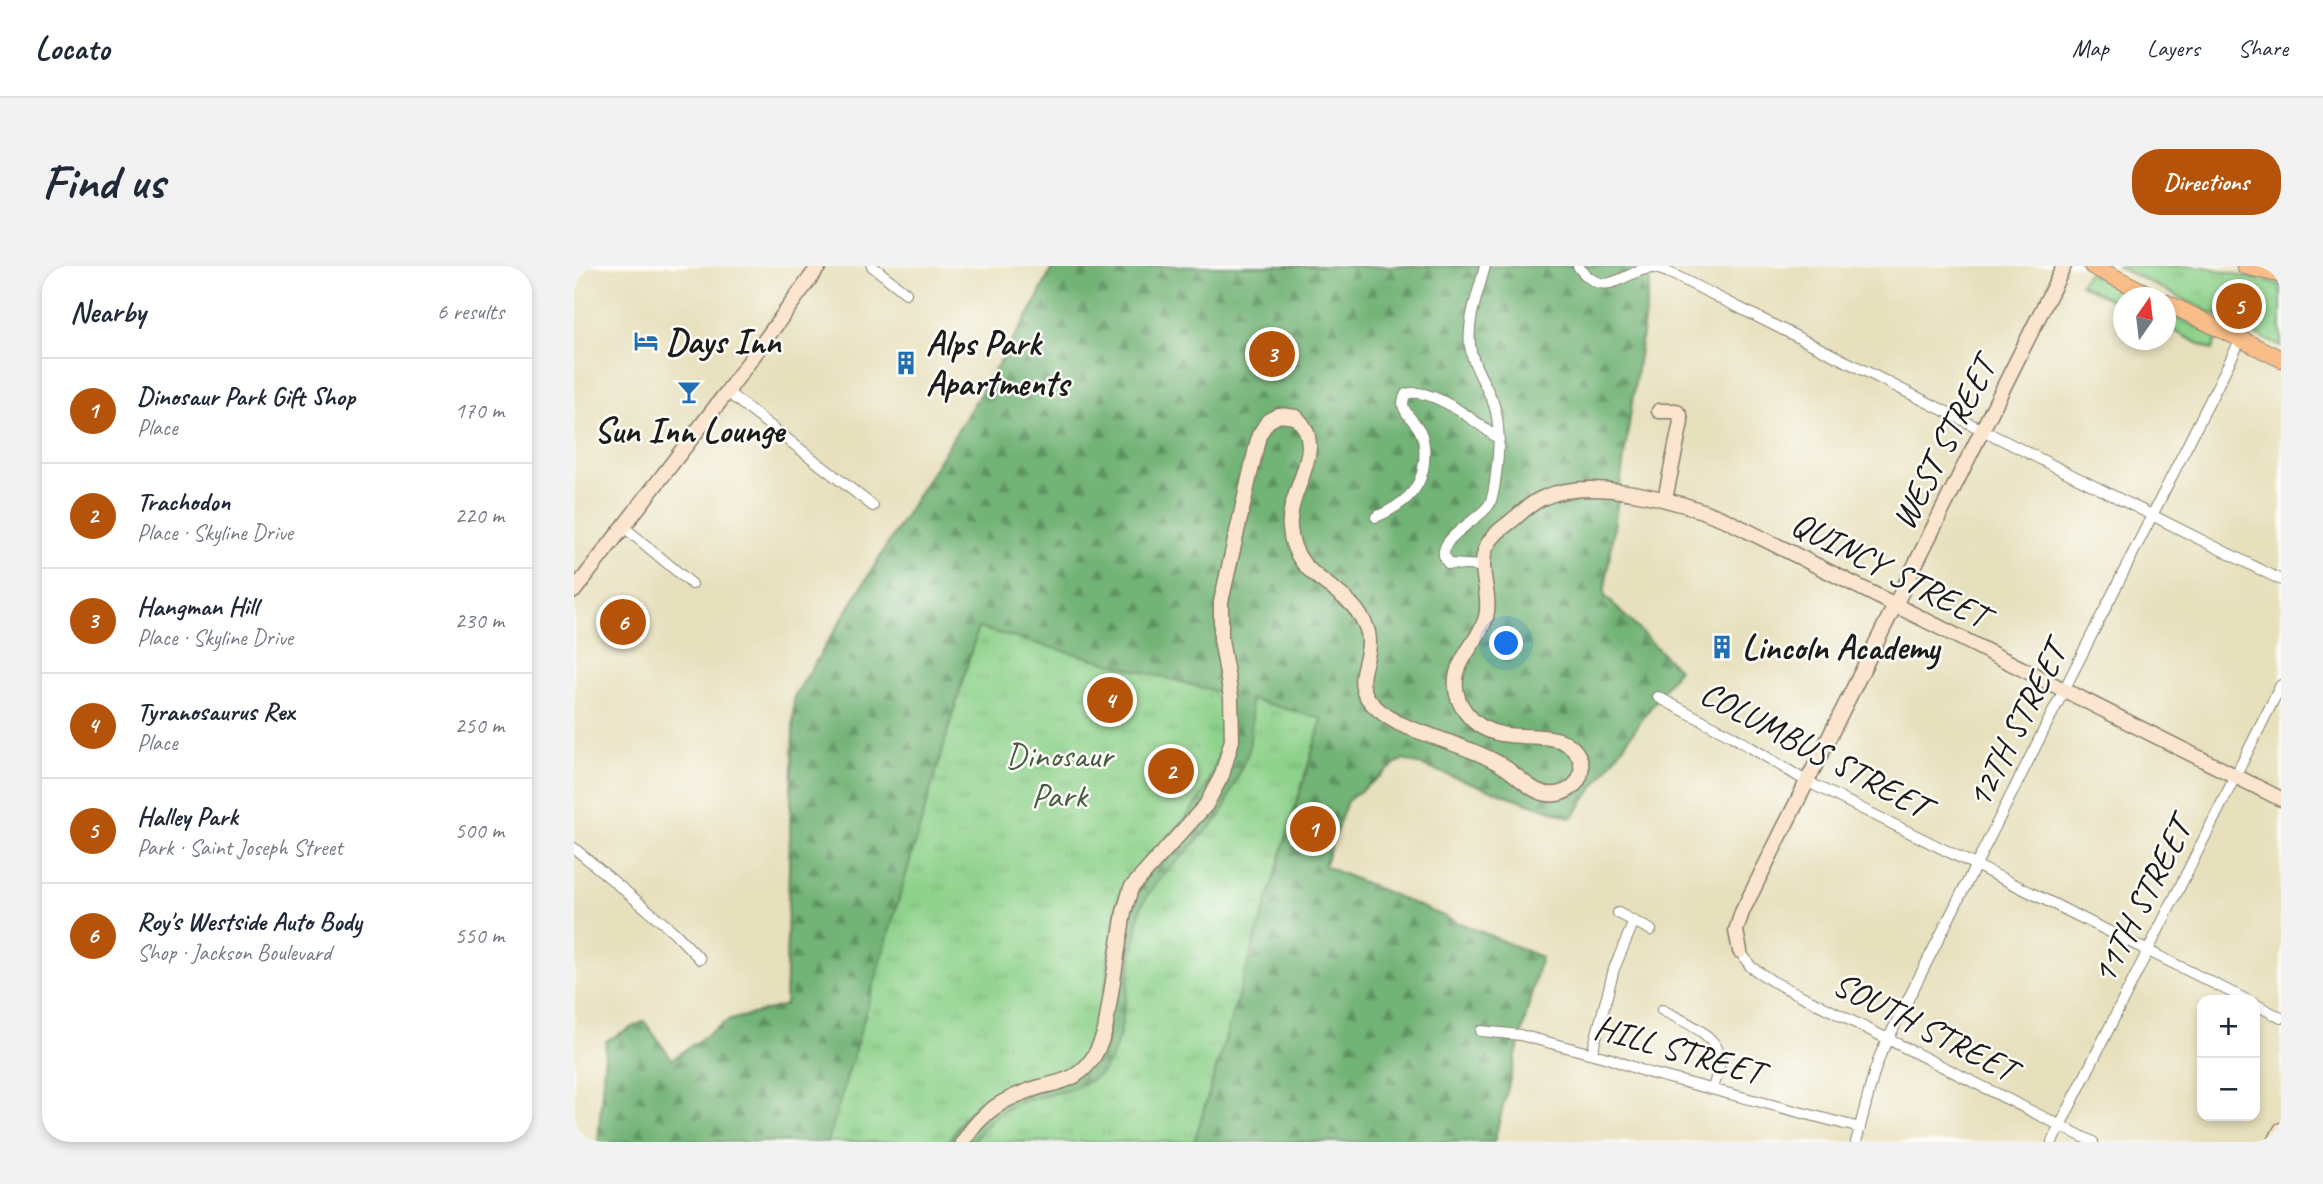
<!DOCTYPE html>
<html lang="en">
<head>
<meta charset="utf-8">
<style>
	body { margin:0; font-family:Caveat,sans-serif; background:#f2f2f3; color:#1f2937 }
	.controls { position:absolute; right:21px; bottom:21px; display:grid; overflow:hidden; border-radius:14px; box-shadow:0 4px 10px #0003 }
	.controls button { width:63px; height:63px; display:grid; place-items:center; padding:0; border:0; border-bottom:2px solid #e0e1e3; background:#fff; color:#1f2937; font:35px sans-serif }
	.compass { position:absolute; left:1539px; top:21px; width:63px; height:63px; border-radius:50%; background:#fff; box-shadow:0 4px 10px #0003; rotate:14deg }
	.you { position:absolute; left:933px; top:378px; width:24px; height:24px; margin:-18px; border:5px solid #fff; border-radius:50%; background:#1a73e8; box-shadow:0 0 0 10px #1a73e833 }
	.badge { display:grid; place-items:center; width:46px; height:46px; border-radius:50%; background:#b45309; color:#fff; font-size:23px; font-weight:700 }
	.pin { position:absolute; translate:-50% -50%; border:4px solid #fff; box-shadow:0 2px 7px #0006 }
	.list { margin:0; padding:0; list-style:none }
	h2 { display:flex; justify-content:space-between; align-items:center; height:91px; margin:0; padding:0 28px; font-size:30px }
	h2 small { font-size:23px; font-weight:400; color:#747a83 }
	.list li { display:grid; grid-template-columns:46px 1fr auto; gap:21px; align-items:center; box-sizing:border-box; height:105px; padding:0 28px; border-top:2px solid #e0e1e3 }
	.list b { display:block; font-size:26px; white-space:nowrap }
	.list p { margin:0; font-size:23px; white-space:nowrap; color:#747a83 }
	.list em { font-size:23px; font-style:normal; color:#747a83 }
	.map { position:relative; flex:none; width:1707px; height:876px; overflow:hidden; border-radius:28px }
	header { display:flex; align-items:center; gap:42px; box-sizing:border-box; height:98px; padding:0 35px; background:#fff; border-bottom:2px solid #e0e1e3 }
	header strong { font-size:33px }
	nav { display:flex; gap:38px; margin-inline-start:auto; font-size:24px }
	.intro { display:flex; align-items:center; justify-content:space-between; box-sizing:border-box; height:168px; padding:0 42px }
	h1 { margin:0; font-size:49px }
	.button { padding:18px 32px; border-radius:28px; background:#b45309; color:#fff; font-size:24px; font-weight:700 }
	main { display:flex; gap:42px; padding:0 42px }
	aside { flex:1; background:#fff; border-radius:28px; box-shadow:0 4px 10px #0003 }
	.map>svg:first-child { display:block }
	.green { fill:#8dd18a; stroke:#547653; stroke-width:2 }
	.forest { fill:url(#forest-firs); stroke:#476849; stroke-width:2 }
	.park { fill:url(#park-tufts); stroke:#547653; stroke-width:2 }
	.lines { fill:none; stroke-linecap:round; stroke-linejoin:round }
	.street-casing { stroke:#827e6c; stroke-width:12 }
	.secondary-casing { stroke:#827e6c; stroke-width:17 }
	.primary-casing { stroke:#827e6c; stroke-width:18 }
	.street { stroke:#fff; stroke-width:10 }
	.secondary { stroke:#fce5cf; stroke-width:14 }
	.primary { stroke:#f8bd88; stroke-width:16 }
	.labels { text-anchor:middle; stroke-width:5; stroke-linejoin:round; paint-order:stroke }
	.poi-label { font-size:35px; font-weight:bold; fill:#1c1c1c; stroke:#fdfcf7; text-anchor:start }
	.street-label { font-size:35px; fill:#1c1c1c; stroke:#fdfcf7 }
	.park-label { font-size:35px; fill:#445b42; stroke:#fdfcf7 }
</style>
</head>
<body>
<header>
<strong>Locato</strong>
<nav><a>Map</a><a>Layers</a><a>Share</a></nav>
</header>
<div class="intro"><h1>Find us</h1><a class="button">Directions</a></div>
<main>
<aside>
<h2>Nearby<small>6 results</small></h2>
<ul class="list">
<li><span class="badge">1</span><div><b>Dinosaur Park Gift Shop</b><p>Place</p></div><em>170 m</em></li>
<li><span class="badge">2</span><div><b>Trachodon</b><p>Place · Skyline Drive</p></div><em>220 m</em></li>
<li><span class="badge">3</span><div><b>Hangman Hill</b><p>Place · Skyline Drive</p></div><em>230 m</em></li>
<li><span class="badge">4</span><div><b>Tyranosaurus Rex</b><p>Place</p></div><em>250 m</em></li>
<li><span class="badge">5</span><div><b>Halley Park</b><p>Park · Saint Joseph Street</p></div><em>500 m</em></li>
<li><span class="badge">6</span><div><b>Roy's Westside Auto Body</b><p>Shop · Jackson Boulevard</p></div><em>550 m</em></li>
</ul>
</aside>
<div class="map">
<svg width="1707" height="876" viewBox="0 0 1707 876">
	<defs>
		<pattern id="forest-firs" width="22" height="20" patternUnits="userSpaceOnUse" patternTransform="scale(1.75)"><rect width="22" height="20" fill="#72b376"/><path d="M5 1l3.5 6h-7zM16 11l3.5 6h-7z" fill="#5d9160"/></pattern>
		<pattern id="park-tufts" width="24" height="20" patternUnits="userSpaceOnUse" patternTransform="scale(1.75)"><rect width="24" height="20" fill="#8dd18a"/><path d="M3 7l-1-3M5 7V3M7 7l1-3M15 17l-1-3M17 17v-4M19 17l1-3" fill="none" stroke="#79b376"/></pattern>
	</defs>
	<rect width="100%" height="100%" fill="#fdfcf7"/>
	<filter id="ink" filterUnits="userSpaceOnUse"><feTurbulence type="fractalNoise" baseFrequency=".0143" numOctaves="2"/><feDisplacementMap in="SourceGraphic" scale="14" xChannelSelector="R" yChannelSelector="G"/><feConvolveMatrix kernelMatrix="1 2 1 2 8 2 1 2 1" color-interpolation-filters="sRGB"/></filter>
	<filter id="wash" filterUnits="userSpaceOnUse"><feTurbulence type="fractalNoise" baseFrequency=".00686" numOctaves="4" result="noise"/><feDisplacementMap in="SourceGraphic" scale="28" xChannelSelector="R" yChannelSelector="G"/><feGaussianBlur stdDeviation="1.57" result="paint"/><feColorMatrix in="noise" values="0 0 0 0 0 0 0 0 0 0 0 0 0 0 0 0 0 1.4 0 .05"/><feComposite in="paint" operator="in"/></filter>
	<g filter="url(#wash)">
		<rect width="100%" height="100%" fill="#e7e0bd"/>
		<path class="green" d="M 1513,7 L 1562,31 L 1549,32 L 1549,40 L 1506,18 Z
			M 1591,46 L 1643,71 L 1638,84 L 1592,61 Z"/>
		<path class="forest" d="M 479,0 L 1078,0 L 1030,329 L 1104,403 L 998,552 L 829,493 L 773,535 L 750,600 L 967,691 L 920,876 L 24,876 L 32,775 L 70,755 L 98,793 L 153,755 L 211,739 L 220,431 L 458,43 Z"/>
		<path class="park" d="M 1542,0 L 1627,0 L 1707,19 L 1707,81 Z
			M 404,362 L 648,427 C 656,484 634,532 594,572 C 574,591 555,608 544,634 L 528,742 L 515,795 L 503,804 L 454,815 L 424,825 L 404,837 L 388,853 L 374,876 L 254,876 Z
			M 676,433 L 748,453 L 620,876 L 398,876 C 432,833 446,837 494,824 C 510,819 525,812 534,798 C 547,776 549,750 553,725 C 558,697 562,668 567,640 L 579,621 L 647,550 L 675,484 L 678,454 Z"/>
	</g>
	<g filter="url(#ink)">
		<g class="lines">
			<g class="street-casing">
				<path id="street" d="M 298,0 L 332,27
					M 1004,0 C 1032,39 1052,1 1080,2 C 1088,3 1095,7 1102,10 L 1707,314
					M 153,126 L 299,240
					M 802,251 C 827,240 847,226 850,197 C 851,186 851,175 846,165 C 840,152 822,144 832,128 C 857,119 906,159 925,173
					M 50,261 L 118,318
					M 908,300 L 875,298 C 854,276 904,256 915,239 C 920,230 921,218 922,208 C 925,186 927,160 920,139 C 913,119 898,100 896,79 C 893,53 905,25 911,0
					M 1084,431 L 1158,470 L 1232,515 L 1673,734
					M 0,582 L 100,666 L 126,693
					M 1044,647 L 1077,664
					M 1166,685 L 1177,701 L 1198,715 L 1519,876
					M 1681,738 L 1707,752
					M 1088,744 C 1107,754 1147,769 1146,795 C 1145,804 1141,814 1139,823
					M 907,765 L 946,769 L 1034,792 L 1072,806 L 1286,862
					M 1018,787 L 1040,703 L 1060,655
					M 1282,876 L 1300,807 L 1307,787 L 1667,73
					M 1478,876 L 1707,419"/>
			</g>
			<g class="secondary-casing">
				<path id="secondary" d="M 1085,145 L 1102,145 L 1106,149 L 1107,156 L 1091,233
					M 0,325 L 153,126 L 245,0
					M 1166,685 L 1162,665 L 1168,646 L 1490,0
					M 389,876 C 409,844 430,832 466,821 C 478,818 491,816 502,809 C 518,799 525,782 531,765 L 550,646 L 557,622 L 632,539 L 648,509 L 658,474 L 657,431 L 647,373 L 647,336 L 685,169 L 694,155 L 705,149 L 722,151 C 756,182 712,225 716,262 C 720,315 770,316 790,356 C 811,396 755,418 824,457 C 855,471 904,483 932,502 C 948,513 964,534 987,527 C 1016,518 1013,483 985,474 C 967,468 946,472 927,468 C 899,463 876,436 883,407 C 889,386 907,371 912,351 C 918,328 903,305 912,282 C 917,269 930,261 941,252 C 950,244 960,235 971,231 C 1018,210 1107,235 1152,254 L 1707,533
					M 1701,876 L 1707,864"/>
			</g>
			<g class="primary-casing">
				<path id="primary" d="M 1518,0 L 1582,32
					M 1671,0 L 1707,9
					M 1591,36 L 1707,93"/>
			</g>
			<use href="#street" class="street"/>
			<use href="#secondary" class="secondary"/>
			<use href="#primary" class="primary"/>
		</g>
	</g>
	<defs>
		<g id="hotel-bare" transform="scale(1.89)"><path d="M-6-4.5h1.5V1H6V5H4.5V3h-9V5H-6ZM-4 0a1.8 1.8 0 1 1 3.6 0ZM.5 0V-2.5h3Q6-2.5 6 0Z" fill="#1f6fb2" stroke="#fdfcf7" stroke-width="2.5" paint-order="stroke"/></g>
		<g id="building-bare" transform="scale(1.89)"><path d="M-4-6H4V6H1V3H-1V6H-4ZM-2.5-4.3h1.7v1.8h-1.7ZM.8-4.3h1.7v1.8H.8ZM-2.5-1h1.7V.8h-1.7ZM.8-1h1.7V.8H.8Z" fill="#1f6fb2" stroke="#fdfcf7" stroke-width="2.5" paint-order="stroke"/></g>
		<g id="bar-bare" transform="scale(1.89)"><path d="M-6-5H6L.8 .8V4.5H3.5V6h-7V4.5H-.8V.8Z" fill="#1f6fb2" stroke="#fdfcf7" stroke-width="2.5" paint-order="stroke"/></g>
	</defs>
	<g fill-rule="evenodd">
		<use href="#hotel-bare" x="72" y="75"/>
		<use href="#building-bare" x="332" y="97"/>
		<use href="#bar-bare" x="115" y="126"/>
		<use href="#building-bare" x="1148" y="381"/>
	</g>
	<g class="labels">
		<g class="poi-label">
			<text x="92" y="87">Days Inn</text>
			<text x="352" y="89">Alps Park<tspan x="352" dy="40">Apartments</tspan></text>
			<text x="115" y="176" text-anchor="middle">Sun Inn Lounge</text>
			<text x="1168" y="393">Lincoln Academy</text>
		</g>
		<g class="street-label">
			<text transform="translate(1369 177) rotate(-63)" y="12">WEST STREET</text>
			<text transform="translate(1316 303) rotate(27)" y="12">QUINCY STREET</text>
			<text transform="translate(1442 459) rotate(-63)" y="12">12TH STREET</text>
			<text transform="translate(1241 483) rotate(28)" y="12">COLUMBUS STREET</text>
			<text transform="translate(1567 635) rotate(-63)" y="12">11TH STREET</text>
			<text transform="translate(1351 760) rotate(27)" y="12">SOUTH STREET</text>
			<text transform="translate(1105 783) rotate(16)" y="12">HILL STREET</text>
		</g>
		<g class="park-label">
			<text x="485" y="501">Dinosaur<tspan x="485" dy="40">Park</tspan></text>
		</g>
	</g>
</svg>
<div class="controls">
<button>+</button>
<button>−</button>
</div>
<svg class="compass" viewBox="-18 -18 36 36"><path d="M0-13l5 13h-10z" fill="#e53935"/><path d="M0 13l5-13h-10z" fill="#747a83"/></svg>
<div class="you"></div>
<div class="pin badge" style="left:739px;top:563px">1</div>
<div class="pin badge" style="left:597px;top:505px">2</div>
<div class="pin badge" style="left:698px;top:88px">3</div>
<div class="pin badge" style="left:536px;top:434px">4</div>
<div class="pin badge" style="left:1665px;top:40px">5</div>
<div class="pin badge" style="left:49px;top:356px">6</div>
</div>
</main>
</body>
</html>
